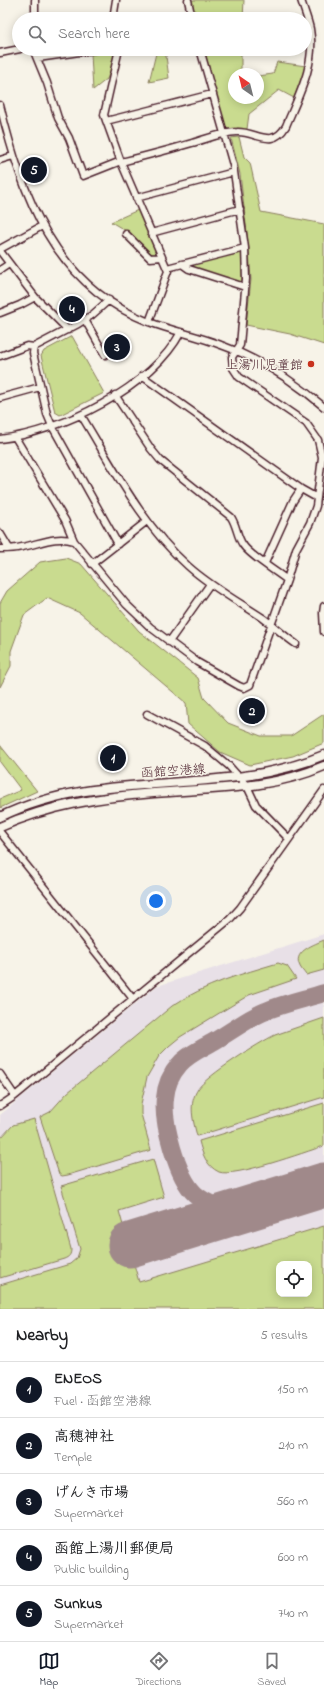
<!DOCTYPE html>
<html lang="en">
<head>
<meta charset="utf-8">
<style>
	body { margin:0; font-family:"Indie Flower","Klee One",sans-serif; background:#f2f2f2; color:#202124 }
	.controls { position:absolute; right:12px; bottom:12px; display:grid; overflow:hidden; border-radius:8px; box-shadow:0 2px 10px #0003 }
	.controls button { width:36px; height:36px; display:grid; place-items:center; padding:0; border:0; border-bottom:1px solid #e0e0e0; background:#fff; color:#202124; font:20px sans-serif }
	.compass { position:absolute; left:228px; top:68px; width:36px; height:36px; border-radius:50%; background:#fff; box-shadow:0 2px 10px #0003; rotate:325deg }
	.you { position:absolute; left:156px; top:901px; width:14px; height:14px; margin:-10px; border:3px solid #fff; border-radius:50%; background:#1a73e8; box-shadow:0 0 0 6px #1a73e833 }
	.badge { display:grid; place-items:center; width:26px; height:26px; border-radius:50%; background:#111827; color:#fff; font-size:13px; font-weight:700 }
	.pin { position:absolute; translate:-50% -50%; border:2px solid #fff; box-shadow:0 1px 4px #0006 }
	.list { margin:0; padding:0; list-style:none }
	h2 { display:flex; justify-content:space-between; align-items:center; height:52px; margin:0; padding:0 16px; font-size:17px }
	h2 small { font-size:13px; font-weight:400; color:#757577 }
	.list li { display:grid; grid-template-columns:26px 1fr auto; gap:12px; align-items:center; box-sizing:border-box; height:56px; padding:0 16px; border-top:1px solid #e0e0e0 }
	.list b { display:block; font-size:15px; white-space:nowrap }
	.list p { margin:0; font-size:13px; white-space:nowrap; color:#757577 }
	.list em { font-size:13px; font-style:normal; color:#757577 }
	.icon { flex:none; width:22px; height:22px; fill:none; stroke:currentColor; stroke-width:2; stroke-linecap:round; stroke-linejoin:round }
	.map { position:relative; flex:none; width:324px; height:1309px; overflow:hidden }
	.search { position:absolute; background:#fff; box-shadow:0 2px 10px #0003; left:12px; right:12px; top:12px; height:44px; display:flex; align-items:center; gap:10px; box-sizing:border-box; padding:0 14px; border-radius:22px; color:#757577; font-size:15px }
	.sheet { height:332px; background:#fff }
	nav { display:flex; justify-content:space-around; align-items:center; box-sizing:border-box; height:56px; border-top:1px solid #e0e0e0; background:#fff; font-size:11px; color:#757577 }
	nav a { display:grid; justify-items:center; gap:2px }
	nav .on { color:#111827 }
	.map>svg:first-child { display:block }
	.built { fill:#e8e0e7; fill-rule:evenodd }
	.green { fill:#c9db8f; stroke:#8a7d5d; fill-rule:evenodd }
	.lines { fill:none; stroke-linecap:round; stroke-linejoin:round }
	.taxiway { stroke:#a0898a; stroke-width:18 }
	.runway { stroke:#a0898a; stroke-width:45 }
	.minor-casing { stroke:#4a1f2b; stroke-width:9 }
	.major-casing { stroke:#4a1f2b; stroke-width:11 }
	.minor { stroke:#f7f3e8; stroke-width:6 }
	.major { stroke:#f7f3e8; stroke-width:8 }
	.poi-dot { fill:#c8321e; stroke:#f7f3e8; stroke-width:1.5 }
	.labels { text-anchor:middle; stroke-width:3; stroke-linejoin:round; paint-order:stroke }
	.poi-label { font-size:13px; fill:#4a1f2b; stroke:#f7f3e8; text-anchor:end }
	.street-label { font-size:13px; fill:#4a1f2b; stroke:#f7f3e8 }
</style>
</head>
<body>
<div class="map">
<svg width="324" height="1309" viewBox="0 0 324 1309">
	<rect width="100%" height="100%" fill="#f7f3e8"/>
	<filter id="ink" filterUnits="userSpaceOnUse"><feTurbulence type="fractalNoise" baseFrequency=".025" numOctaves="2"/><feDisplacementMap in="SourceGraphic" scale="8" xChannelSelector="R" yChannelSelector="G"/><feConvolveMatrix kernelMatrix="1 2 1 2 8 2 1 2 1" color-interpolation-filters="sRGB"/></filter>
	<g filter="url(#ink)">
		<path class="built" d="M 324,934 L 324,1309 L 0,1309 L 0,1115 L 157,986 ZM 279,1264 L 309,1264 L 309,1294 L 279,1294 Z"/>
		<path class="green" d="M 191,0 L 244,0 L 243,19 L 195,19 Z
			M 157,49 L 165,49 L 169,78 L 149,82 Z
			M 203,49 L 241,49 L 241,74 L 234,74 L 234,98 L 258,98 L 258,76 L 273,74 L 277,62 L 306,66 L 294,98 L 279,90 L 249,114 L 247,129 L 230,130 L 226,128 Z
			M 115,51 L 113,64 L 107,79 L 93,90 L 91,54 Z
			M 239,137 L 244,157 L 250,163 L 261,212 L 324,224 L 324,345 L 290,334 L 246,325 L 251,280 L 249,250 L 240,174 L 231,138 Z
			M 138,210 L 157,254 L 150,254 L 128,232 L 111,222 Z
			M 242,252 L 242,283 L 192,267 L 191,265 Z
			M 72,336 L 104,393 L 60,415 L 55,412 L 41,356 L 44,351 Z
			M 66,558 L 81,564 L 139,631 L 198,678 L 204,698 L 228,723 L 261,736 L 291,736 L 324,714 L 324,743 L 293,756 L 250,765 L 220,752 L 188,724 L 186,703 L 80,613 L 47,598 L 24,615 L 11,651 L 11,666 L 0,687 L 0,603 L 7,591 L 40,562 Z
			M 0,745 L 37,791 L 0,808 L 0,799 L 21,790 L 0,762 Z
			M 324,940 L 324,970 L 306,975 C 304,972 300,968 299,964 C 294,951 315,944 324,940 Z
			M 278,963 L 287,966 L 296,979 L 249,995 L 180,1037 L 169,1046 L 159,1056 L 147,1077 L 141,1104 L 141,1114 L 151,1150 L 68,1175 L 62,1176 L 59,1174 L 40,1117 L 50,1112 L 67,1093 L 172,1006 C 205,984 241,974 278,963 Z
			M 324,1018 L 324,1097 L 197,1136 C 193,1120 188,1104 198,1089 C 206,1076 260,1042 275,1035 C 291,1029 308,1024 324,1018 Z
			M 324,1103 L 324,1146 C 305,1152 234,1178 219,1172 C 206,1166 202,1153 199,1141 Z
			M 34,1119 L 71,1249 C 71,1255 69,1257 64,1259 L 0,1278 L 0,1139 L 13,1125 Z
			M 153,1159 L 164,1197 L 119,1211 L 139,1282 L 324,1226 L 324,1309 L 0,1309 L 0,1285 L 70,1264 L 77,1258 L 80,1249 L 61,1186 ZM 279,1264 L 309,1264 L 309,1294 L 279,1294 Z"/>
		<g class="lines">
			<path class="taxiway" d="M 243,1210 C 225,1210 209,1206 195,1194 C 177,1177 162,1122 165,1098 C 166,1086 171,1074 179,1065 C 187,1055 201,1049 211,1043 C 229,1033 248,1018 266,1011 C 285,1003 305,999 324,993"/>
			<path class="runway" d="M 130,1245 L 324,1185"/>
			<g class="minor-casing">
				<path id="minor" d="M 188,0 L 192,19
					M 35,19 L 35,0
					M 113,19 L 116,0
					M 33,49 L 47,83 L 58,118 L 69,138 L 83,176 L 121,161
					M 119,49 L 104,115 L 121,162 L 168,271 L 149,322
					M 0,53 L 20,49
					M 38,58 L 100,49
					M 0,105 C 22,195 54,285 149,322 C 173,331 198,336 221,345 C 258,358 294,381 324,407
					M 106,121 L 212,94
					M 0,160 L 13,156
					M 121,162 C 145,156 169,150 192,143 C 207,139 222,132 237,132 C 256,131 272,150 286,126 C 299,95 316,64 310,29 C 308,19 304,10 301,0
					M 136,198 L 234,172
					M 151,233 L 240,209
					M 126,234 L 150,258 L 162,257
					M 0,249 L 42,226
					M 0,251 L 35,297 L 68,330
					M 182,264 L 189,269 L 245,287
					M 167,268 L 245,248 L 233,165 L 200,49
					M 0,270 L 9,264
					M 109,300 L 92,315 L 78,324 L 34,347 L 33,353 L 47,414 L 52,426 L 118,544
					M 0,313 L 20,305 L 35,297
					M 85,320 L 105,355
					M 0,356 L 27,346 L 34,347
					M 142,376 L 301,489 L 317,498
					M 115,395 L 151,449 L 160,460 L 231,517 C 237,526 237,537 243,545 C 250,556 276,571 287,580
					M 0,398 L 40,387
					M 81,415 C 113,467 142,525 188,566 C 210,586 237,601 263,618 C 274,626 284,636 296,644
					M 15,437 L 65,520 L 74,541
					M 0,439 C 61,432 151,388 181,332
					M 0,533 L 9,548
					M 0,549 C 7,549 15,549 22,547 C 39,544 56,535 74,541 L 126,604 L 150,627 L 197,662 L 239,686 L 244,688 L 250,685 L 287,580 L 296,549 L 310,523 L 316,506 L 322,457 L 318,440 L 306,423 L 239,377 L 233,368 L 232,357 L 240,345 L 246,279 L 245,248
					M 265,563 L 293,501 L 301,489
					M 92,564 L 147,521
					M 324,606 L 323,613 L 324,632
					M 169,642 L 210,584
					M 147,714 L 205,746 L 229,766 L 247,786 L 256,805 L 289,839
					M 0,832 L 133,999
					M 0,1074 L 15,1096
					M 0,1106 L 15,1096 L 230,919 L 240,908 L 324,790"/>
			</g>
			<g class="major-casing">
				<path id="major" d="M 0,817 C 104,766 220,799 324,755
					M 0,827 C 49,805 100,797 154,793 C 211,788 270,790 324,766"/>
			</g>
			<use href="#minor" class="minor"/>
			<use href="#major" class="major"/>
		</g>
	</g>
	<circle class="poi-dot" cx="311" cy="364" r="4"/>
	<g class="labels">
		<g class="poi-label">
			<text x="303" y="369">上湯川児童館</text>
		</g>
		<g class="street-label">
			<text transform="translate(173 770) rotate(-4)" y="5">函館空港線</text>
		</g>
	</g>
</svg>
<div class="controls">
<button><svg class="icon" aria-label="locate" viewBox="0 0 24 24"><circle cx="12" cy="12" r="6"/><path d="M12 2v4M12 18v4M2 12h4M18 12h4"/></svg></button>
</div>
<svg class="compass" viewBox="-18 -18 36 36"><path d="M0-13l5 13h-10z" fill="#e53935"/><path d="M0 13l5-13h-10z" fill="#757577"/></svg>
<div class="you"></div>
<div class="pin badge" style="left:113px;top:758px">1</div>
<div class="pin badge" style="left:252px;top:711px">2</div>
<div class="pin badge" style="left:117px;top:347px">3</div>
<div class="pin badge" style="left:72px;top:309px">4</div>
<div class="pin badge" style="left:34px;top:170px">5</div>
<div class="search"><svg class="icon" aria-label="search" viewBox="0 0 24 24"><circle cx="10" cy="10" r="6"/><path d="M15 15l6 6"/></svg>Search here</div>
</div>
<section class="sheet">
<h2>Nearby<small>5 results</small></h2>
<ul class="list">
<li><span class="badge">1</span><div><b>ENEOS</b><p>Fuel · 函館空港線</p></div><em>150 m</em></li>
<li><span class="badge">2</span><div><b>高穂神社</b><p>Temple</p></div><em>210 m</em></li>
<li><span class="badge">3</span><div><b>げんき市場</b><p>Supermarket</p></div><em>560 m</em></li>
<li><span class="badge">4</span><div><b>函館上湯川郵便局</b><p>Public building</p></div><em>600 m</em></li>
<li><span class="badge">5</span><div><b>Sunkus</b><p>Supermarket</p></div><em>740 m</em></li>
</ul>
</section>
<nav>
<a class="on"><svg class="icon" aria-label="map" viewBox="0 0 24 24"><path d="M3 6l6-2 6 2 6-2v14l-6 2-6-2-6 2zM9 4v14M15 6v14"/></svg>Map</a>
<a><svg class="icon" aria-label="directions" viewBox="0 0 24 24"><path d="M12 3l9 9-9 9-9-9zM9 14v-3h6M13 9l2 2-2 2"/></svg>Directions</a>
<a><svg class="icon" aria-label="saved" viewBox="0 0 24 24"><path d="M7 4h10v16l-5-4-5 4z"/></svg>Saved</a>
</nav>
</body>
</html>
